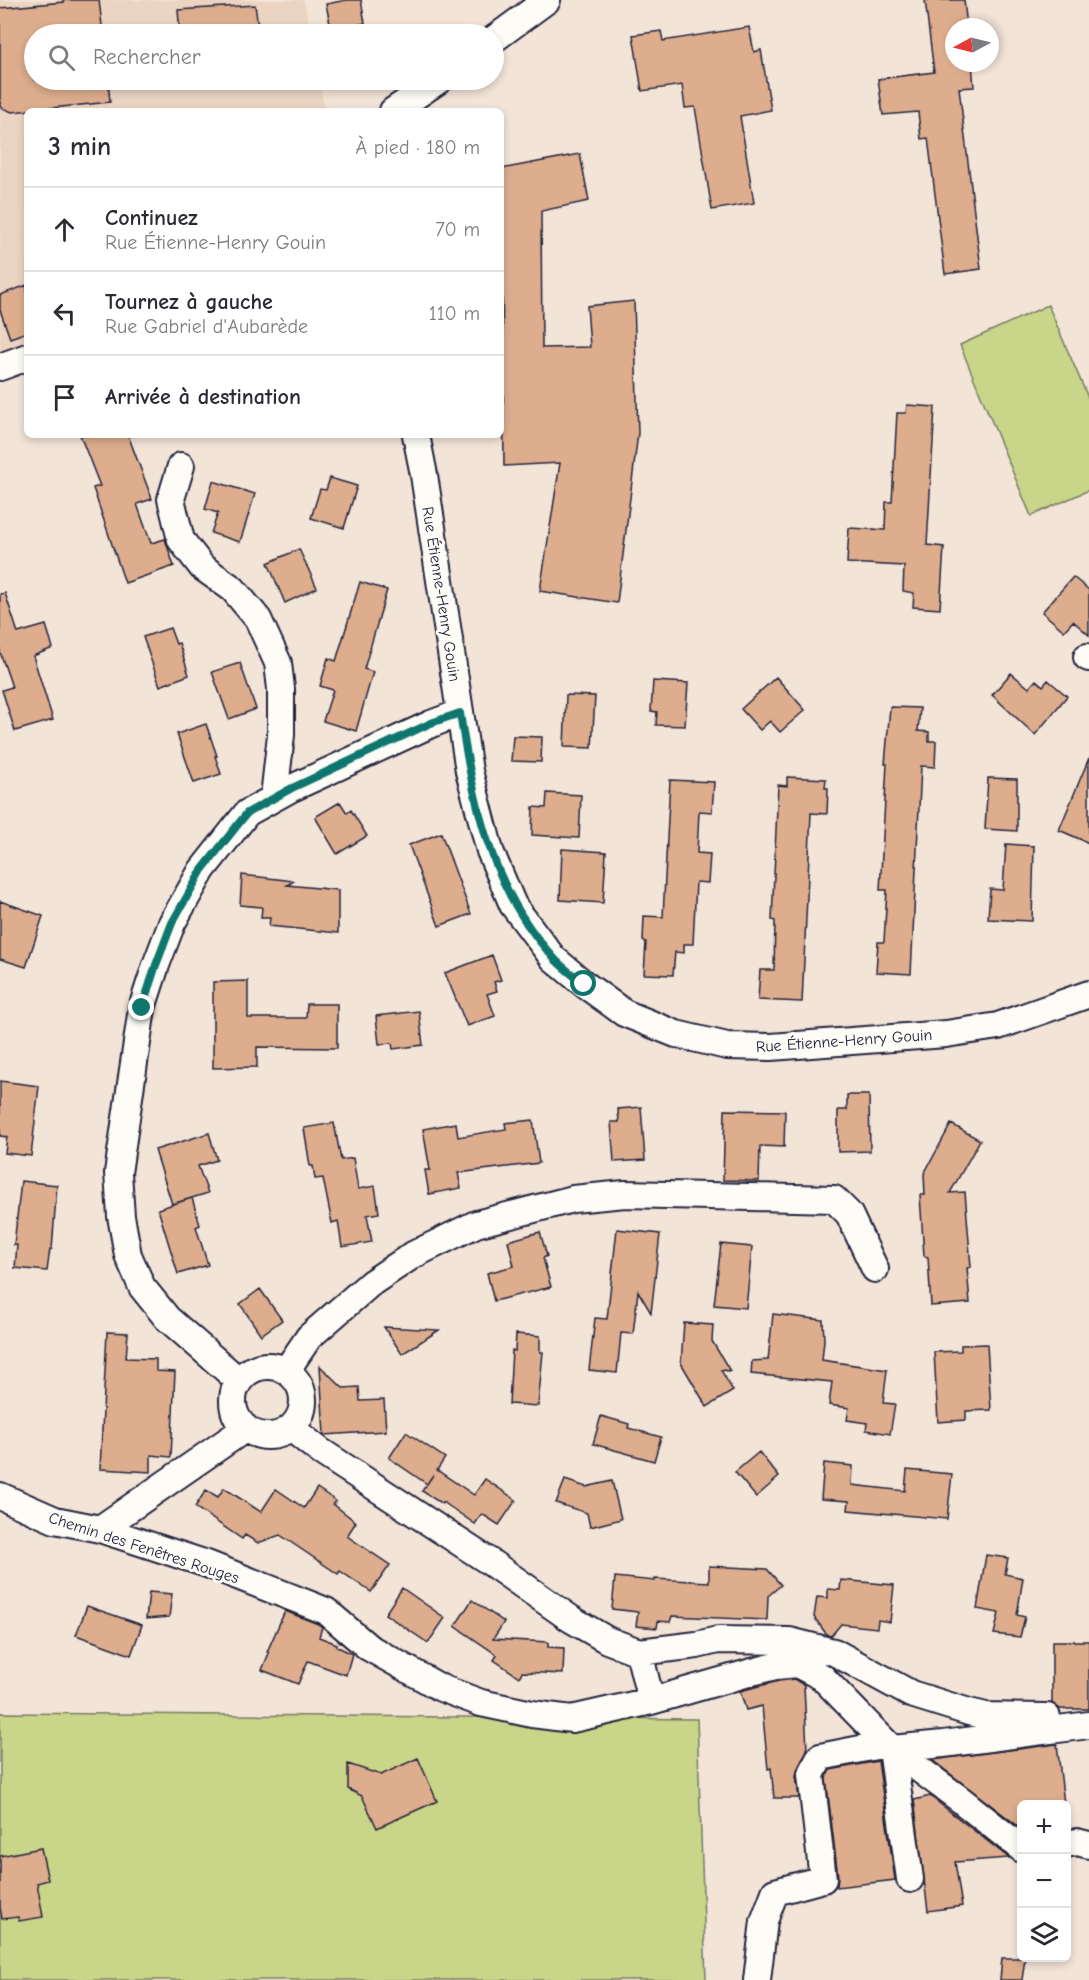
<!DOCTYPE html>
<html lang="fr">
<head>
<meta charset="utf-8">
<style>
	body { margin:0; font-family:"Comic Neue",sans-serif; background:#f2f2f3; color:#2b2b33 }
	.controls { position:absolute; right:18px; bottom:18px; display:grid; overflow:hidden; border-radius:9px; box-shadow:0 3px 9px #0003 }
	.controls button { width:54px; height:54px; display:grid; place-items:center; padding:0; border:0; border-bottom:2px solid #e1e1e2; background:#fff; color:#2b2b33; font:30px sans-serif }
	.compass { position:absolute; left:945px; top:18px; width:54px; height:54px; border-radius:50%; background:#fff; box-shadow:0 3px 9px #0003; rotate:263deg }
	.stop { position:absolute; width:18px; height:18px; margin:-14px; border:4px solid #0f766e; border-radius:50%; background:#fff }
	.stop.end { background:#0f766e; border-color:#fff; box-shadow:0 2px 6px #0008 }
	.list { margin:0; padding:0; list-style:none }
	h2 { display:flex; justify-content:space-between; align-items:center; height:78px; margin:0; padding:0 24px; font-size:26px }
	h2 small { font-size:20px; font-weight:400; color:#7c7c81 }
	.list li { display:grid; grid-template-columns:39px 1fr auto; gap:18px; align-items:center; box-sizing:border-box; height:84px; padding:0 24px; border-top:2px solid #e1e1e2 }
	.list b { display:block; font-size:22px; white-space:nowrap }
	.list p { margin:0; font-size:20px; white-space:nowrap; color:#7c7c81 }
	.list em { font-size:20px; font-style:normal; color:#7c7c81 }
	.icon { flex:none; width:33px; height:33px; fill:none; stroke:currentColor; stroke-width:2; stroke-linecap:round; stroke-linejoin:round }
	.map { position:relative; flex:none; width:1089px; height:1980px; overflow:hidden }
	.search { position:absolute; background:#fff; box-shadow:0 3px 9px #0003; left:24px; top:24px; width:480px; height:66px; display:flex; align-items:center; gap:15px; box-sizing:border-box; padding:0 21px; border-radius:33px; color:#7c7c81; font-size:22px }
	.panel { position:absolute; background:#fff; box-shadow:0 3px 9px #0003; left:24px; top:108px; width:480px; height:330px; border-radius:9px }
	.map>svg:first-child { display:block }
	.built { fill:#ecd4c2 }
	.green { fill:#c9d589; stroke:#767c62; stroke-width:1.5 }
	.building { fill:#ddad8e; stroke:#22223b; stroke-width:1.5 }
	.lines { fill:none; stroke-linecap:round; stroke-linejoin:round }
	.minor-casing { stroke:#22223b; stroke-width:30 }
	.minor { stroke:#fdfcf7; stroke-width:26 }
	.route { stroke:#0f766e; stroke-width:8 }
	.labels { text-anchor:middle; stroke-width:6; stroke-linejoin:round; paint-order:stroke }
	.street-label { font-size:16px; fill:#22223b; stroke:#fdfcf7 }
</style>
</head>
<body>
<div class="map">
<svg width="1089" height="1980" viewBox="0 0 1089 1980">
	<rect width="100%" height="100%" fill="#f3e4d8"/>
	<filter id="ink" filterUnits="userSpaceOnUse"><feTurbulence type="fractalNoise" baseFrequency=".0167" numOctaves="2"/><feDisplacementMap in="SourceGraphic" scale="12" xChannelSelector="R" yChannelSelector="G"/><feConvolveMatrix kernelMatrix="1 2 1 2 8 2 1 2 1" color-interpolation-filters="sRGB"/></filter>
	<g filter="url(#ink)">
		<path class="built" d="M 0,0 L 304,0 L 311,34 L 34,34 L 34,80 L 319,80 L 325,111 L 27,111 L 27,346 L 0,359 Z"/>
		<path class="green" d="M 1048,305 L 1089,400 L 1089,490 L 1031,516 L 960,345 Z
			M 0,1713 L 697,1719 L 706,1980 L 0,1980 Z"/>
		<path class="building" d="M 63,0 L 99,0 L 103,34 L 34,34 L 34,80 L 108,80 L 110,102 L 12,112 L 0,107 L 0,8 L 64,2 Z
			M 347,0 L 361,0 L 365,23 L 356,25 L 358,34 L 332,34 L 326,4 Z
			M 925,0 L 964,0 L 967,27 L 954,27 L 954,63 L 972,63 L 974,87 L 959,88 L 981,269 L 945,274 L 928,138 L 921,139 L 918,112 L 883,115 L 878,79 L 934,72 Z
			M 255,5 L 259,34 L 180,34 L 178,10 Z
			M 749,27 L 754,52 L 761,50 L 771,110 L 740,116 L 754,203 L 712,210 L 695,107 L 685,108 L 682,85 L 642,91 L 633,35 L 661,31 L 663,41 Z
			M 580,154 L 589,201 L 541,211 L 542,348 L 590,347 L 587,306 L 634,301 L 638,433 L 617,603 L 540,591 L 560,463 L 504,466 L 501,169 Z
			M 27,285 L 27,332 L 10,338 L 0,310 L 0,295 Z
			M 907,405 L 935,407 L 927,545 L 944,547 L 940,609 L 913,607 L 914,593 L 903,591 L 904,566 L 847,563 L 849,528 L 885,530 L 886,502 L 892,502 L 897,413 L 906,413 Z
			M 80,435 L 128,435 L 152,499 L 137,504 L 144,524 L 151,543 L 165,539 L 174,566 L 125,583 L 93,488 L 100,486 Z
			M 330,478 L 357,486 L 344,528 L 311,518 L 320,489 L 326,490 Z
			M 213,481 L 255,494 L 240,542 L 211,533 L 218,513 L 205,509 Z
			M 299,549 L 317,588 L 285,603 L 268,563 Z
			M 1073,577 L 1089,590 L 1089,635 L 1073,621 L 1064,631 L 1042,612 Z
			M 360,582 L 387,590 L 364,669 L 373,672 L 356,731 L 323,721 L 333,690 L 320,686 L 328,658 L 336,661 Z
			M 5,593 L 18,633 L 46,625 L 53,648 L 33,656 L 53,720 L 15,731 L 2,690 L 12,687 L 0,652 L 0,594 Z
			M 170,628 L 176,644 L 179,643 L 189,675 L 160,686 L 143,637 Z
			M 240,663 L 256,709 L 229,719 L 212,672 Z
			M 1011,673 L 1029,688 L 1036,680 L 1043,686 L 1048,680 L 1067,696 L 1035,735 L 992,695 Z
			M 776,677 L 805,710 L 780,732 L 770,721 L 760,730 L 741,709 Z
			M 653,681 L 688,683 L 685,726 L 656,725 L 657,712 L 651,711 Z
			M 566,695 L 595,696 L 592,748 L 564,747 Z
			M 890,707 L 920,708 L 918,731 L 929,732 L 929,741 L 936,741 L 935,767 L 921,766 L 911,974 L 876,972 L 878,942 L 884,942 L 887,890 L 880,890 L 887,764 L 885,764 Z
			M 206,724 L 217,756 L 215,756 L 221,774 L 194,783 L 177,734 Z
			M 513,736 L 542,737 L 541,762 L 511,761 Z
			M 1089,758 L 1089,843 L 1059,830 Z
			M 787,777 L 826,779 L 825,788 L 828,788 L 827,814 L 811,813 L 802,1002 L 758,1000 L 760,970 L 774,970 L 775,921 L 772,920 L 778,785 L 787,786 Z
			M 988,778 L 1017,779 L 1017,831 L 985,829 Z
			M 670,780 L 714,782 L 712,812 L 699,811 L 697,853 L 710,854 L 708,883 L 696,882 L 693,944 L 684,944 L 684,953 L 675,952 L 673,975 L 644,974 L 646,942 L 643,941 L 644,916 L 663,917 Z
			M 547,793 L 581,795 L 579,838 L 532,835 L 533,807 L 546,808 Z
			M 340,802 L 347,813 L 351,810 L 367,836 L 337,854 L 315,817 Z
			M 441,833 L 471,914 L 439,926 L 409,845 Z
			M 1006,844 L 1034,846 L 1032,921 L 988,919 L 990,889 L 1003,890 Z
			M 562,849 L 606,852 L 603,903 L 560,900 Z
			M 242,875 L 294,881 L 287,885 L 338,890 L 338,933 L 269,926 L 270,918 L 261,918 L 262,907 L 240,905 Z
			M 0,901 L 43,916 L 26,967 L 0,959 Z
			M 492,955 L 501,980 L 494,982 L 497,991 L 487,994 L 495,1016 L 467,1026 L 445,973 Z
			M 248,981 L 248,1018 L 306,1018 L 307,1004 L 337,1004 L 337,1048 L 257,1047 L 257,1067 L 213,1068 L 213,982 Z
			M 419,1011 L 423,1045 L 393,1049 L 392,1043 L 379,1044 L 376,1016 Z
			M 0,1081 L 39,1086 L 31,1156 L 5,1153 L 7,1137 L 0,1136 Z
			M 847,1095 L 869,1095 L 870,1151 L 838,1152 L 838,1110 L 847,1110 Z
			M 641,1107 L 645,1160 L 614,1162 L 611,1122 L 619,1122 L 618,1109 Z
			M 725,1110 L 785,1111 L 784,1147 L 760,1146 L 759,1181 L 723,1180 Z
			M 533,1120 L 539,1163 L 458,1173 L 461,1188 L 429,1194 L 425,1170 L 430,1170 L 423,1129 L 456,1123 L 458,1137 L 506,1129 L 505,1123 Z
			M 334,1123 L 341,1160 L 353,1158 L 358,1189 L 375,1186 L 379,1213 L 367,1215 L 372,1242 L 342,1247 L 338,1221 L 332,1223 L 323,1178 L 315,1179 L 313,1166 L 310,1166 L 304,1128 Z
			M 951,1124 L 980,1140 L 950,1193 L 965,1192 L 971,1267 L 967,1268 L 970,1303 L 931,1306 L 928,1257 L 924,1256 L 920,1195 L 925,1195 L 924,1174 Z
			M 209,1133 L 217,1160 L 198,1166 L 208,1193 L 172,1204 L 155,1150 Z
			M 21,1181 L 57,1185 L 52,1249 L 50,1249 L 47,1271 L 15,1268 L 17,1245 L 14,1245 Z
			M 192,1198 L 200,1225 L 196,1227 L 208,1265 L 178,1274 L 158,1209 Z
			M 617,1229 L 660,1234 L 651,1313 L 638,1291 L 633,1334 L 621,1333 L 617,1373 L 589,1370 L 595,1318 L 607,1319 Z
			M 540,1232 L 547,1256 L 543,1258 L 551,1287 L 494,1301 L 487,1273 L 514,1266 L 508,1241 Z
			M 721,1244 L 752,1247 L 746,1308 L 714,1305 Z
			M 260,1289 L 282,1320 L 261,1335 L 240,1304 Z
			M 773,1314 L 823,1320 L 824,1340 L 822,1360 L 887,1370 L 883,1403 L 895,1404 L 890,1434 L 866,1430 L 867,1423 L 847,1420 L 849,1408 L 829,1405 L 832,1382 L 751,1374 L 752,1361 L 768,1360 Z
			M 684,1323 L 713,1325 L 712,1341 L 730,1371 L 721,1370 L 733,1391 L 707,1407 L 681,1363 Z
			M 384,1327 L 439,1330 L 402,1354 Z
			M 107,1332 L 128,1333 L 126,1358 L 156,1359 L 156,1371 L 175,1372 L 171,1457 L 151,1455 L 151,1472 L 100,1469 Z
			M 516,1334 L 540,1336 L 540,1352 L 543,1352 L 538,1406 L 509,1404 L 512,1350 L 515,1351 Z
			M 987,1344 L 991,1410 L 966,1411 L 966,1420 L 938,1422 L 934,1352 L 961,1351 L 961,1345 Z
			M 320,1366 L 343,1388 L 359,1387 L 360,1401 L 384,1400 L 386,1431 L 324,1435 Z
			M 601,1416 L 629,1424 L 628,1428 L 661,1437 L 654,1461 L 593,1444 Z
			M 406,1432 L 445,1458 L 437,1470 L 474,1495 L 485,1479 L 516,1500 L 499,1525 L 482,1514 L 475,1524 L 443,1502 L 442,1504 L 422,1491 L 433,1475 L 427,1484 L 389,1458 Z
			M 759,1452 L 779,1477 L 756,1497 L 735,1472 Z
			M 824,1463 L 853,1466 L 852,1485 L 905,1491 L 907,1470 L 952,1474 L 947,1519 L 848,1510 L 849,1501 L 821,1499 Z
			M 565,1480 L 586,1487 L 612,1481 L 621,1519 L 590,1527 L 587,1513 L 556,1503 Z
			M 224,1488 L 261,1512 L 276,1489 L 304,1508 L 317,1488 L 336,1501 L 333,1504 L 356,1522 L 347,1536 L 390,1565 L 371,1592 L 340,1571 L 338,1574 L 280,1535 L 258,1543 L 245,1535 L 242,1539 L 195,1507 L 206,1490 L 218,1497 Z
			M 986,1555 L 1008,1558 L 1005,1574 L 1023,1578 L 1017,1615 L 1025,1617 L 1020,1637 L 994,1634 L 999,1613 L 977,1609 Z
			M 709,1566 L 767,1569 L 781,1585 L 768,1596 L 767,1620 L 672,1616 L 670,1622 L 658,1621 L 657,1628 L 636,1626 L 638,1612 L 612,1609 L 615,1577 L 655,1581 L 655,1579 L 709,1582 Z
			M 841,1580 L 894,1585 L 890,1622 L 878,1620 L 877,1628 L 841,1624 L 831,1636 L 827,1635 L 814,1617 L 817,1597 L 828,1598 L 828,1589 L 840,1590 Z
			M 402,1588 L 445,1618 L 428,1643 L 385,1614 Z
			M 149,1592 L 172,1594 L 169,1617 L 146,1619 Z
			M 472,1600 L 504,1622 L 493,1639 L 548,1642 L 548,1647 L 564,1648 L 563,1674 L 522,1672 L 519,1677 L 494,1660 L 497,1655 L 455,1626 Z
			M 87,1606 L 142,1625 L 131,1655 L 76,1635 Z
			M 285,1611 L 318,1624 L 322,1627 L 319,1637 L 337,1644 L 336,1646 L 352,1654 L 346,1675 L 308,1661 L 298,1684 L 262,1670 L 269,1653 L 267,1652 Z
			M 1052,1641 L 1089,1641 L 1089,1709 L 1060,1709 L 1052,1703 Z
			M 794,1679 L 804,1685 L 807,1750 L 798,1768 L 796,1776 L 799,1798 L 774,1798 L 771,1768 L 768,1769 L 762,1706 L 746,1710 L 740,1691 L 779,1681 Z
			M 1057,1744 L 1064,1804 L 1022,1804 L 1022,1829 L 932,1760 Z
			M 418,1758 L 437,1801 L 377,1828 L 362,1796 L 348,1789 L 348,1764 L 381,1775 Z
			M 878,1761 L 895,1880 L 837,1887 L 838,1877 L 826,1778 L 830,1770 Z
			M 930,1796 L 1009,1858 L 955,1862 L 962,1906 L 928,1911 L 914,1800 Z
			M 41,1848 L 48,1880 L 37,1883 L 43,1917 L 19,1921 L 18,1917 L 2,1919 L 0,1907 L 0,1856 Z
			M 1002,1958 L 1025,1958 L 1022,1980 L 1000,1980 Z"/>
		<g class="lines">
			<g class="minor-casing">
				<path id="minor" d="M 494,39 L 547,0
					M 393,111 L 439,80
					M 0,367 L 27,357
					M 416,435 L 424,475 L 469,771 L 490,851 L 513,905 L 553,958 L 584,984 L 624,1013 L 676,1034 L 727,1046 L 771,1047 L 946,1034 L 998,1026 L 1089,994
					M 181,466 L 171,499 L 181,540 L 202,567 L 233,589 L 258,619 L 278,663 L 281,689 L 281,735 L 274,797
					M 1087,657 L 1089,658
					M233 1401a35 35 0 1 1 70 0a35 35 0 1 1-70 0Z
					M 286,1371 L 309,1337 L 371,1283 L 413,1255 L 476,1224 L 573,1199 L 625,1194 L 834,1199 L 849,1214 L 875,1269
					M 238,1380 L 167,1318 L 142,1287 L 128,1255 L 121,1216 L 118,1173 L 142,1008 L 156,965 L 172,923 L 202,870 L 247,813 L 292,788 L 431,724 L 460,713
					M 291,1428 L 320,1451 L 490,1562 L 571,1619 L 607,1640 L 639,1652 L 697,1645 L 718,1640 L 790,1641 L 834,1652 L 911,1694 L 969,1712 L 986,1716 L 1047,1717
					M 0,1496 L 55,1520 L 100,1529 L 207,1564 L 326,1611 L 368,1647 L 441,1688 L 481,1703 L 532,1714 L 572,1719 L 651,1701 L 752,1672 L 776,1666 L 797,1664 L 822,1677 L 892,1749 L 943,1744 L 1089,1725
					M 100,1529 L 246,1428
					M 639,1652 L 651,1701
					M 892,1749 L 961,1800 L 1022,1849
					M 892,1749 L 910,1879
					M 1066,1844 L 1077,1842 L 1089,1845
					M 757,1980 L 764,1921 L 775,1892 L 823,1879 L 811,1775 L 820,1757 L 886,1744"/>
			</g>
			<use href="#minor" class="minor"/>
		</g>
	</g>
	<g class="lines" filter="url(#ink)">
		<path class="route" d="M 142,1008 L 156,965 L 172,923 L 202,870 L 247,813 L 292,788 L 431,723 L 460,713 C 473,801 491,890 553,957 C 561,967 574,975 584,984"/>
	</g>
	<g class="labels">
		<g class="street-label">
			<text transform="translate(442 594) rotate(81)" y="6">Rue Étienne-Henry Gouin</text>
			<text transform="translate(844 1040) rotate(-4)" y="6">Rue Étienne-Henry Gouin</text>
			<text transform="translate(144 1547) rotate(18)" y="6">Chemin des Fenêtres Rouges</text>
		</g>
	</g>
</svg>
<div class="controls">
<button>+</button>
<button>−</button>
<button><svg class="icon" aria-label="layers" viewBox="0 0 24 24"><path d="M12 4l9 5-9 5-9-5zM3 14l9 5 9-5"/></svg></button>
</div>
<svg class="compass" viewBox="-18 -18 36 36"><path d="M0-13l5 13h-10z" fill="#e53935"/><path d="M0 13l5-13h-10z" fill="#7c7c81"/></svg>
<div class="stop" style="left:584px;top:984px"></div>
<div class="stop end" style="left:142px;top:1008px"></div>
<div class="search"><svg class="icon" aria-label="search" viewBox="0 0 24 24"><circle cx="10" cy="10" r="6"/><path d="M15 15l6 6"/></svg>Rechercher</div>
<section class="panel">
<h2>3 min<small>À pied · 180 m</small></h2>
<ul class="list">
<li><svg class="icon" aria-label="ahead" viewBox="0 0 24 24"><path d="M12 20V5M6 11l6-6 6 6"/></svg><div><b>Continuez</b><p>Rue Étienne-Henry Gouin</p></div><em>70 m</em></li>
<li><svg class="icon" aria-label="left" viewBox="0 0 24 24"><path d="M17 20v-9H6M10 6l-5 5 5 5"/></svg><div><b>Tournez à gauche</b><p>Rue Gabriel d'Aubarède</p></div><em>110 m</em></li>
<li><svg class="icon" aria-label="arrive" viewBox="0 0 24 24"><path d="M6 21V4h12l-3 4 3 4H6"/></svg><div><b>Arrivée à destination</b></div></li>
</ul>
</section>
</div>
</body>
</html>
